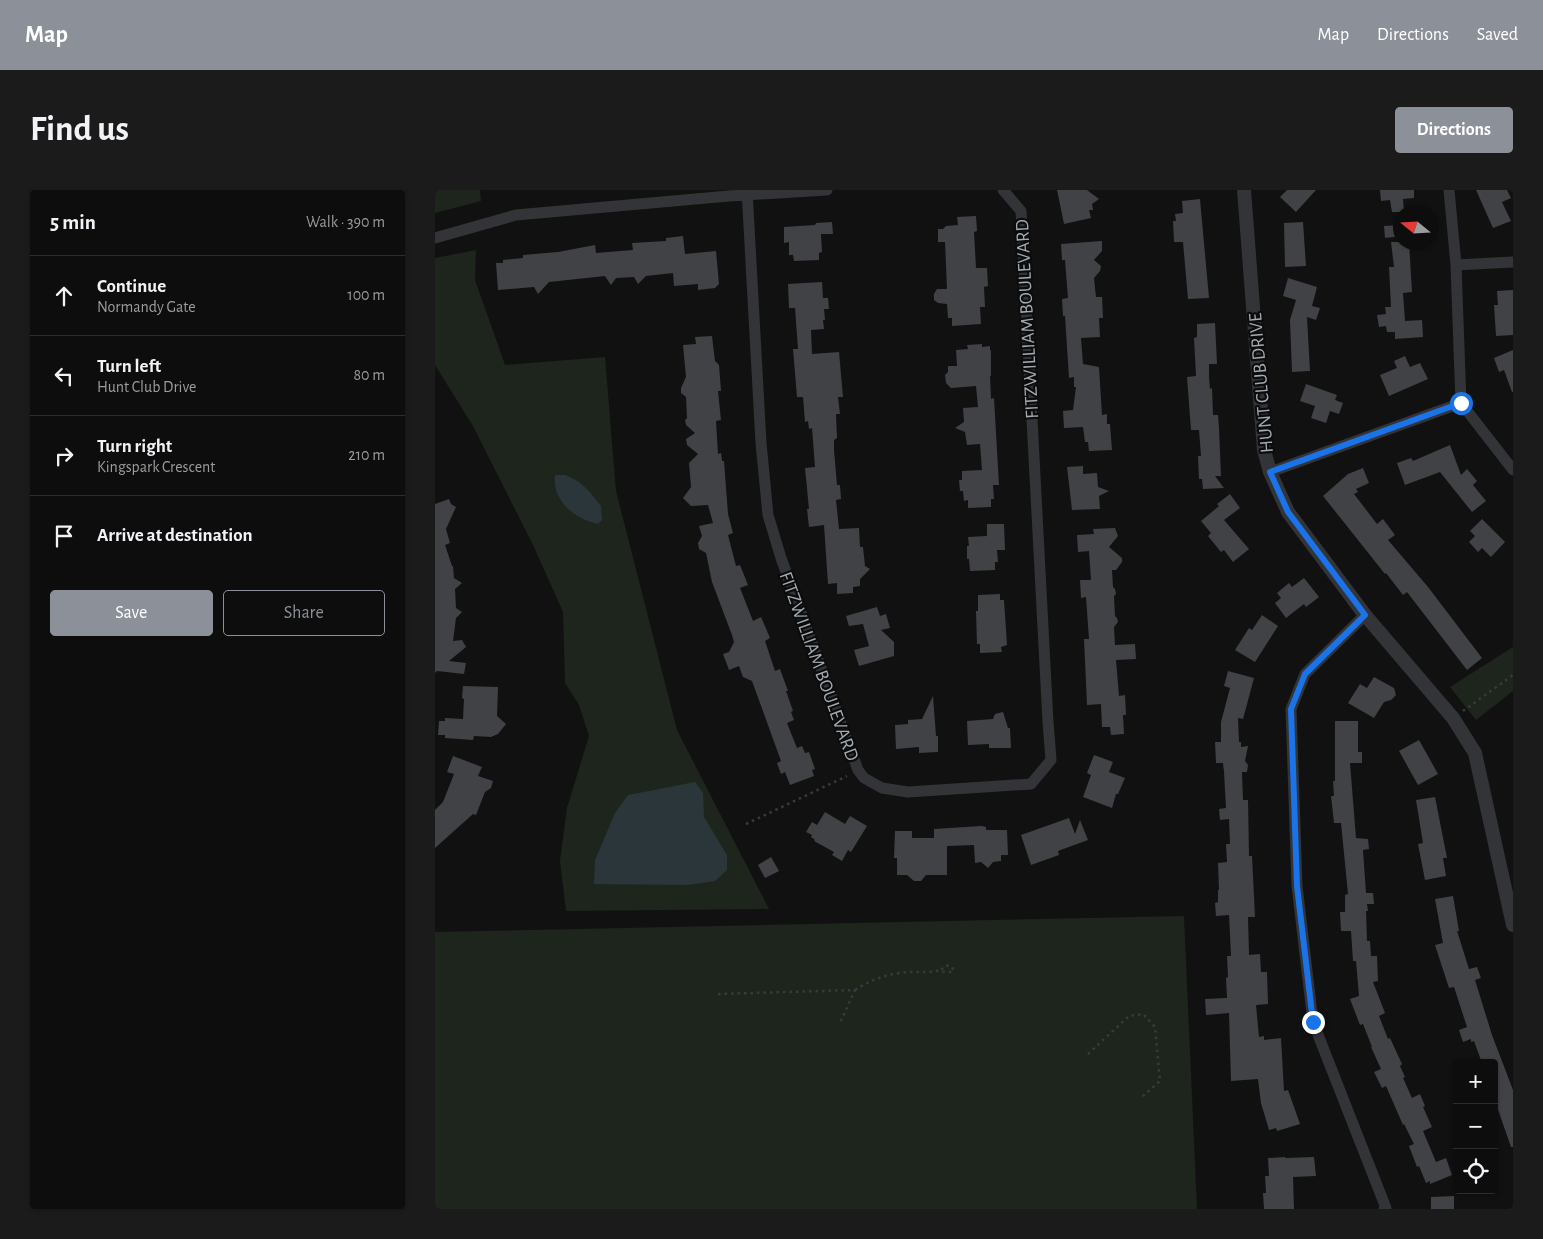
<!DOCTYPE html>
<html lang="en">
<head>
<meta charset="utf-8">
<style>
	body { margin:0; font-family:"Alegreya Sans",sans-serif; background:#1b1b1c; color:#f1f3f6 }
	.controls { position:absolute; right:15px; bottom:15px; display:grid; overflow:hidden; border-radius:5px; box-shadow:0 1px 4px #0004 }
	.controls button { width:45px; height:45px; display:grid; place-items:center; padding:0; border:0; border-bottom:1px solid #2d2d2e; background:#0d0d0e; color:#f1f3f6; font:25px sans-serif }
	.compass { position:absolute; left:958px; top:15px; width:45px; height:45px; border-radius:50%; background:#0d0d0e; box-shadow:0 1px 4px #0004; rotate:288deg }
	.stop { position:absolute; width:15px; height:15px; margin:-11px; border:4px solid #1a73e8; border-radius:50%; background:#fff }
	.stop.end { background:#1a73e8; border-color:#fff; box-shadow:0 1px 5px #0008 }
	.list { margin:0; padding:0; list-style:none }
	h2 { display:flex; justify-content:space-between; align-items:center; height:65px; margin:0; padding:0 20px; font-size:21px }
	h2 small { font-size:16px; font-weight:400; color:#9a9c9e }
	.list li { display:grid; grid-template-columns:32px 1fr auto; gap:15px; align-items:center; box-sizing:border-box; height:80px; padding:0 20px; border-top:1px solid #2d2d2e }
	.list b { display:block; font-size:19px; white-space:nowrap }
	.list p { margin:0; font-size:16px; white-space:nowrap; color:#9a9c9e }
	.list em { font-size:16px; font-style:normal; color:#9a9c9e }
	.actions { display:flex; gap:10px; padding:15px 20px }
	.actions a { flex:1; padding:11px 0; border:1px solid #8c9099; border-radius:5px; text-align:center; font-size:18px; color:#8c9099 }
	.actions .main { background:#8c9099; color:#fff }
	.icon { flex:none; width:28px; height:28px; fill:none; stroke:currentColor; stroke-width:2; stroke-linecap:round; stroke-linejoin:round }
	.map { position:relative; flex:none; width:1078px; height:1019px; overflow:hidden; border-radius:5px }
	header { display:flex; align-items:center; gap:30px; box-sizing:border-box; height:70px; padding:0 25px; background:#8c9099; color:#fff }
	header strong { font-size:24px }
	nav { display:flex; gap:28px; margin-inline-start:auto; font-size:18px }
	.intro { display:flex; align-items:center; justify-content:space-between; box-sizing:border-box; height:120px; padding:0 30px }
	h1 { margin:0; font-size:35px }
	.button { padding:12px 22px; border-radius:5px; background:#8c9099; color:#fff; font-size:18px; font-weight:700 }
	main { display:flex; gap:30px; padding:0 30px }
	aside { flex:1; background:#0d0d0e; border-radius:5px; box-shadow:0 1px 4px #0004 }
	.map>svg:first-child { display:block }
	.green { fill:#1e251d }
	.water { fill:#2b363a }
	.building { fill:#404245 }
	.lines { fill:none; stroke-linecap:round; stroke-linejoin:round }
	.path { stroke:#383b3e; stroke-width:2.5; stroke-dasharray:2.5 4; stroke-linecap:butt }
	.minor { stroke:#323437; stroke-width:11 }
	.tertiary { stroke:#323437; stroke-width:14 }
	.route { stroke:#1a73e8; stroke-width:6 }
	.labels { text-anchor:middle; stroke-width:4.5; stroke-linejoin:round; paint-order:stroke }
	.street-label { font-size:19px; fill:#a3abb2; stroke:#0c0c0d }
</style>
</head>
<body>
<header>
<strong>Map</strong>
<nav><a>Map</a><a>Directions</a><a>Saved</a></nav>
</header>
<div class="intro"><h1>Find us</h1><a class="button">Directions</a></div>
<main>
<aside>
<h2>5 min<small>Walk · 390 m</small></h2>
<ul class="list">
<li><svg class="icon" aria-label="ahead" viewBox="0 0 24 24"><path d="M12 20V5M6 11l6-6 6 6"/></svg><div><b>Continue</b><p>Normandy Gate</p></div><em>100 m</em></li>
<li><svg class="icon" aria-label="left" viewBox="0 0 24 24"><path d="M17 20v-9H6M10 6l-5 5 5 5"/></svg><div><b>Turn left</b><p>Hunt Club Drive</p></div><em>80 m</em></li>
<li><svg class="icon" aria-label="right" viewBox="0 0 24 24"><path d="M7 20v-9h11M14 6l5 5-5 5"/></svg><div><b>Turn right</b><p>Kingspark Crescent</p></div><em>210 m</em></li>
<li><svg class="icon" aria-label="arrive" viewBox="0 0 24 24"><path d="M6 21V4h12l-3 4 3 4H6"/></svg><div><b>Arrive at destination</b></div></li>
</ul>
<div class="actions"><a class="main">Save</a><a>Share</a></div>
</aside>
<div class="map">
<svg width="1078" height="1019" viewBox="0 0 1078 1019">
	<rect width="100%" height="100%" fill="#111112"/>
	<path class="green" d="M 0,0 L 45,0 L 46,11 L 0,23 Z
		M 41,60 L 40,90 L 70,175 L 170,167 L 181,301 L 242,540 L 334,719 L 131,721 L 125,671 L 132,618 L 154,546 L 144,515 L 130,493 L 128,422 L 99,357 L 38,236 L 0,175 L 0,68 Z
		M 1078,457 L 1078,501 L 1041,530 L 1015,497 Z
		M 749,726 L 762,1019 L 0,1019 L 0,742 Z"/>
	<path class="water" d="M 120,285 L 131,285 L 144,292 L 154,301 L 166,316 L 167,330 L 163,334 C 140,329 117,311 120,285 Z
		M 260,592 L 268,603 L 269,627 L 292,665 L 292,680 L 280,691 L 253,695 L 159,694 L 160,670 L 180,623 L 193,605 Z"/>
	<path class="building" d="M 622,0 L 652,0 L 664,9 L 657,14 L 658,20 L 654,20 L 656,28 L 629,34 Z
		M 852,0 L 881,0 L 861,22 L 845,7 Z
		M 945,0 L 979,0 L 979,8 L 968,9 L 969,22 L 957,22 L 955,10 L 946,11 Z
		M 1041,0 L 1072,0 L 1076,8 L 1067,12 L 1076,31 L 1058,38 Z
		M 765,9 L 774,108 L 753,109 L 748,52 L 739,52 L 738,31 L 741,31 L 740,24 L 748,23 L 747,11 Z
		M 541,26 L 542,41 L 539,42 L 541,78 L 552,78 L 553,96 L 549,97 L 550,117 L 545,117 L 546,134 L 517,136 L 517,128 L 513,128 L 512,114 L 503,113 L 499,110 L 499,104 L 502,99 L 512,99 L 510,52 L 503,52 L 503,39 L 508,39 L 511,36 L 523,35 L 522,27 Z
		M 397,32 L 398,44 L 386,44 L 387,62 L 384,63 L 384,70 L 359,71 L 358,65 L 354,65 L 354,52 L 349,53 L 349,37 L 380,35 L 381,33 Z
		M 868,32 L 871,76 L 850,77 L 849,33 Z
		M 966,35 L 966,46 L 950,48 L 949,36 Z
		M 248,46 L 250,64 L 281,61 L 284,94 L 280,98 L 263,100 L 263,94 L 239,96 L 238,83 L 211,86 L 203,94 L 199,87 L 181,88 L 176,95 L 170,86 L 114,92 L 103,104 L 99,97 L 63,100 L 61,73 L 68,73 L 68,70 L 88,68 L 88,65 L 123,62 L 160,55 L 161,63 L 198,60 L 197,53 L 231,51 L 231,48 Z
		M 667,51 L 667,61 L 659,70 L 666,76 L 665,81 L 659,88 L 661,107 L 667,107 L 668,128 L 664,128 L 665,147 L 646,148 L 648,174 L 664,177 L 667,225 L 672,224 L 672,234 L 675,234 L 677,260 L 654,261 L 653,252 L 650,252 L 648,237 L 629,238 L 628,221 L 638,220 L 641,197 L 639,197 L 639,187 L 634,188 L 630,126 L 628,126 L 627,109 L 633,108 L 630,70 L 627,70 L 626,54 Z
		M 956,52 L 974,52 L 977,102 L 968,103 L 970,131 L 987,130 L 988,147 L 960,149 L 960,142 L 952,142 L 951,136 L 944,137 L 942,125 L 951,124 L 950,117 L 956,117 L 954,77 L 959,77 Z
		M 853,88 L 882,97 L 877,116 L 885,118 L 881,130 L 872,127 L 875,181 L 857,182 L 855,130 L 861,110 L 848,106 Z
		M 387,92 L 388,108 L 393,108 L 394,119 L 389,119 L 390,130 L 388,130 L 389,139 L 376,140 L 377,164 L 404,162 L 408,207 L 403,207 L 405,224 L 401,224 L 402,248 L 399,250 L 399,260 L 402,295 L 405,295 L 406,309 L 401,310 L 404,339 L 424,338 L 425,357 L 428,357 L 430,376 L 435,379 L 425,389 L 425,396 L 418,397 L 418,403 L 402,404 L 402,393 L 393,394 L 389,335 L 374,337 L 372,319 L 374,319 L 370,278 L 380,277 L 377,238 L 374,239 L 373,231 L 370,232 L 368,207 L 362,207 L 358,159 L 363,159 L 360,118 L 354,118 L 353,94 Z
		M 1078,100 L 1078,145 L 1061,146 L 1059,115 L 1063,115 L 1062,101 Z
		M 780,133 L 782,174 L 774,174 L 774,187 L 775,199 L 777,198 L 778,225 L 783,225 L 784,238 L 786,286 L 780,286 L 789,298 L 768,299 L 767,289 L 764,289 L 763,266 L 766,266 L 764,240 L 756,240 L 752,187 L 761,186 L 759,148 L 762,147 L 762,134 Z
		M 277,146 L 280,171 L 284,175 L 286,201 L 283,201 L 286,230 L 281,231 L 283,264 L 286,263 L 287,271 L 289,271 L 293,324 L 298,343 L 293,345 L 301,376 L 305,375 L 313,395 L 305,398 L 318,431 L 326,427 L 335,448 L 330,451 L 340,481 L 345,479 L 353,501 L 351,501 L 358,521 L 356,522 L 359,530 L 352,533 L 362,558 L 367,556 L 370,563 L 374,562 L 380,579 L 377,580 L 379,586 L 355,595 L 350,582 L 346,584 L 342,573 L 346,571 L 317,491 L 308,487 L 304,476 L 294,480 L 288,464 L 294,462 L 299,452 L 297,445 L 277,392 L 271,363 L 264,359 L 263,353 L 267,346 L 264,336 L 278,333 L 273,315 L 256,316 L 248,308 L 256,297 L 254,273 L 263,264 L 252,255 L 251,249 L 260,243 L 251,235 L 250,230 L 252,228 L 251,207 L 246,203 L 246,198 L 251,187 L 248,155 L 261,154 L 260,147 Z
		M 547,154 L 547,157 L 555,156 L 555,161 L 556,160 L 556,186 L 555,186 L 556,209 L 559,208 L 564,295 L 558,295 L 559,309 L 556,309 L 556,317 L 533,318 L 533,310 L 529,311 L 528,301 L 525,301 L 524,290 L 527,290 L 527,281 L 547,280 L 545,254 L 532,255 L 530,242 L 520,238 L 529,232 L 528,218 L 543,217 L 541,196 L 516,198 L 511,193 L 510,185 L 513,182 L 513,176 L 522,176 L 521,160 L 533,159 L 532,155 Z
		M 1078,160 L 1078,202 L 1077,202 L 1069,180 L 1064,182 L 1059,168 Z
		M 970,166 L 975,177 L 985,173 L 993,189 L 954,206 L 945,185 L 962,178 L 959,171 Z
		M 871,194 L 902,205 L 900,210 L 908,213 L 904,224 L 895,221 L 891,233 L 876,228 L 880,216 L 865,211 Z
		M 1015,255 L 1026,285 L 1032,279 L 1042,291 L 1038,295 L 1051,311 L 1037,322 L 1005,282 L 970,295 L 962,273 L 976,268 L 978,271 Z
		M 648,276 L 648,284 L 662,283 L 663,297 L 674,301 L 664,306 L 665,319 L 637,320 L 632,277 Z
		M 928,278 L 934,293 L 921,299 L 923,302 L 919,304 L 942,334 L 948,329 L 960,345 L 953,350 L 993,397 L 1047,468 L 1032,480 L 972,402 L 968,405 L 951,383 L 950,384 L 888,306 L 913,284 Z
		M 795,304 L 805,318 L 789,330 L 814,359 L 798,372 L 789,360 L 786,362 L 773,346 L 776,343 L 766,331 L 784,316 L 782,314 Z
		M 14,309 L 16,314 L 21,317 L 11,339 L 15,353 L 10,355 L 17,376 L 18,376 L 19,388 L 27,393 L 20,399 L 21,418 L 27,422 L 21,428 L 18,451 L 27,450 L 31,457 L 14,471 L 31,473 L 29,484 L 2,481 L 0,483 L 0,314 Z
		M 1047,329 L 1070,352 L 1056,367 L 1047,358 L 1043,362 L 1034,352 L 1040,346 L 1035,341 Z
		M 552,334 L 569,334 L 570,360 L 562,360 L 563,372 L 560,372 L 560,380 L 535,381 L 534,369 L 532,369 L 532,356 L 534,356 L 533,347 L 552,346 Z
		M 680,338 L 683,346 L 674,357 L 687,368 L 687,372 L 681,380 L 677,380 L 678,397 L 680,399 L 681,404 L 679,406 L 680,426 L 682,428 L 683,432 L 679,437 L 680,455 L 700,454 L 701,469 L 681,470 L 684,506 L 690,505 L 691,525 L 688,525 L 689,544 L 676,545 L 675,537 L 667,537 L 666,514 L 652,515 L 649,449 L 654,449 L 651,407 L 646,408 L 645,390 L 656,390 L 654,361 L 643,362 L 642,345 L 659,344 L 658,339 Z
		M 869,388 L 884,407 L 871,417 L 869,414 L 851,428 L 840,413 L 846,408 L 842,403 L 854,393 L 857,397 Z
		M 565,404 L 565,410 L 569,410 L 572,455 L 566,457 L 567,462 L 545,463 L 545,454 L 542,454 L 541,421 L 543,421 L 543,405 Z
		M 442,417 L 445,426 L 451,424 L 455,438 L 446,440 L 459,452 L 459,466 L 424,476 L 419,460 L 434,456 L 428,434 L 414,436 L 411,426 Z
		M 827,425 L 843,436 L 820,472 L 800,460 L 814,438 L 817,440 Z
		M 793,481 L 819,488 L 808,529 L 803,528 L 804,552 L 806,552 L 806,557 L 813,556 L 810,571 L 813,575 L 812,582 L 807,582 L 808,610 L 813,610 L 814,666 L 817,666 L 820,727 L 813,727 L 814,765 L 825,764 L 826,782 L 832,782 L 833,814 L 821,815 L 824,847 L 829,846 L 829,850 L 846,848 L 849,901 L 853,900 L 865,934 L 842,941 L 841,938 L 834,940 L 826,913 L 823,889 L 796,891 L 794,823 L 771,825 L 770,809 L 792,808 L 791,788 L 793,787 L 792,766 L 796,766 L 794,725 L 781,726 L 780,713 L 783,712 L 783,700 L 784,700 L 783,673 L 792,672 L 791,654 L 795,654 L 794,629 L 785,630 L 784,619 L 791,618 L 789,582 L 788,573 L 781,573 L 780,552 L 786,552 L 786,532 L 795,498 L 789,496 Z
		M 939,487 L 959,498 L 961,505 L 956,510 L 949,512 L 939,528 L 913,513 L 925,494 L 932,498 Z
		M 28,496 L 63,497 L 62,526 L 71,534 L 63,544 L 56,547 L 39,546 L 38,550 L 10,548 L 10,545 L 3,545 L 4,531 L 10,531 L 10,528 L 28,529 L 29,509 L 27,508 Z
		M 498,506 L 501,546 L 503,546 L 503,562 L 484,563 L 484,557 L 461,559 L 460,535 L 473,534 L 473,530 L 487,529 Z
		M 568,522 L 573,538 L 575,538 L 576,558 L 554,558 L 554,554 L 533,555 L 532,531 L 558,529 L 560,524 Z
		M 900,531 L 923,531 L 923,562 L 927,562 L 927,573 L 915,573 L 921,648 L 933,649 L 934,659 L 928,660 L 931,703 L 938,703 L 939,714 L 932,714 L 933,721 L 931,721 L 932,751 L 935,751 L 936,766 L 942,766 L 943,791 L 938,792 L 950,823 L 944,826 L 953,849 L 955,848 L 967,874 L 965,876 L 970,887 L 968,888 L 977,908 L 985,904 L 990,916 L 988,917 L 997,937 L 988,941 L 1001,972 L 1011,968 L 1017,985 L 995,994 L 995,991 L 991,993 L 984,976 L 982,977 L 974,956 L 979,954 L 969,934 L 968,935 L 951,896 L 947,898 L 939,882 L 946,879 L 936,857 L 937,857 L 928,834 L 925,835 L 915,809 L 924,806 L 921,771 L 918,771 L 916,741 L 906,741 L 905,722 L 910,722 L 910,705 L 913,704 L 906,633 L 899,633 L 896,606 L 899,606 L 898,591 L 900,591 Z
		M 984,550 L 1003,584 L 983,595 L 964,561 Z
		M 659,565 L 678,572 L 674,582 L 690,588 L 683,604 L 681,604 L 677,618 L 648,607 L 656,585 L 652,583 Z
		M 18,566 L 47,577 L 43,586 L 58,591 L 56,598 L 50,602 L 41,625 L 38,624 L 0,658 L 0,620 L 8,612 L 19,584 L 12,582 Z
		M 1000,607 L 1012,668 L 1008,668 L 1011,686 L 990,690 L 983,654 L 988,653 L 981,610 Z
		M 390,622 L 410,634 L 415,626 L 432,636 L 416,662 L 413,660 L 407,671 L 397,665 L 399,662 L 379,651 L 380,650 L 376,647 L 377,645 L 371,642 L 377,632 L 382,635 Z
		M 634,628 L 640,644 L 645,630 L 653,650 L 623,661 L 624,665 L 596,675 L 586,645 Z
		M 546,636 L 551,637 L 551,640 L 572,640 L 573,665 L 566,665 L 566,671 L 558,672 L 553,678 L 546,672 L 540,673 L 539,655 L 512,656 L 512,685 L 491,685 L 486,691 L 479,691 L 472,685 L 462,685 L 462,668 L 459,668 L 460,641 L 477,641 L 477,648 L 499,648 L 499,639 Z
		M 336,667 L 344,681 L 330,688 L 323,675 Z
		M 1018,706 L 1024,741 L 1022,741 L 1034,779 L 1042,777 L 1046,788 L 1040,790 L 1057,845 L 1078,900 L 1078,957 L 1076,957 L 1059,908 L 1059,873 L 1047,873 L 1039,851 L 1036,852 L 1036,849 L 1028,852 L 1024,840 L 1032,837 L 1019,797 L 1014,798 L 1000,755 L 1008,753 L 1000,709 Z
		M 850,967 L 850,968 L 879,967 L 881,986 L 858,987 L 859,1019 L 829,1019 L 828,1003 L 831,1003 L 830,986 L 834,986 L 833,968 Z
		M 1019,1006 L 1019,1019 L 996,1019 L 996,1007 Z"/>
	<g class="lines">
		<path class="path" d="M 1028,521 L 1078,485
			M 311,634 L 412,586
			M 420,800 C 434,791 448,785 465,783 C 476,781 488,783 500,781 C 508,780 513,785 519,780 L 516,776 C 511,775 509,776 506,780
			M 283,804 L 420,800 L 404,835
			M 653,864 L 694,826 L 708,824 L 720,837 L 725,891 L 707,907"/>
		<path class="minor" d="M 312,0 L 326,253 L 333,325 L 346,368 L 423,580 L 429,588 L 447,598 L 473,602 L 596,594 L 616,570 L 613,532 L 586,21 L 568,0
			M 1014,0 L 1021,75 L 1026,213 L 1078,280
			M 0,48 L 81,25 L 294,6 L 392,0
			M 1021,75 L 1078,72
			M 835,282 L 1026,213
			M 930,425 L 870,484 L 856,519 L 862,696 L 878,832 L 951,1018 L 949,1019"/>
		<path class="tertiary" d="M 809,0 L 829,260 L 835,282 L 853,322 L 930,425 L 1018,528 L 1040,563 L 1078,735"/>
	</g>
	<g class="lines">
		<path class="route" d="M 878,832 L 862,696 L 856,519 L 870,484 L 930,425 L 853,322 L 835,282 L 1026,213"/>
	</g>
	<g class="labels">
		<g class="street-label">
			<text transform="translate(591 129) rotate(-93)" y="7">FITZWILLIAM BOULEVARD</text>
			<text transform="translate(825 193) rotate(-95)" y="7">HUNT CLUB DRIVE</text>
			<text transform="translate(385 476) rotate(70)" y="7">FITZWILLIAM BOULEVARD</text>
		</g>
	</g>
</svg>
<div class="controls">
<button>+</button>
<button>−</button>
<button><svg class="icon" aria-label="locate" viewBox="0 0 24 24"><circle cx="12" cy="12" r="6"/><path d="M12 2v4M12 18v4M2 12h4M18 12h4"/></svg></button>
</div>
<svg class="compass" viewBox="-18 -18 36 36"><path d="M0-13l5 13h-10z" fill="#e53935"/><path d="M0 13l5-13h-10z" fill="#9a9c9e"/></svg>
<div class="stop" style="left:1026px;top:213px"></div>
<div class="stop end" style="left:878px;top:832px"></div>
</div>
</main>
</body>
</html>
